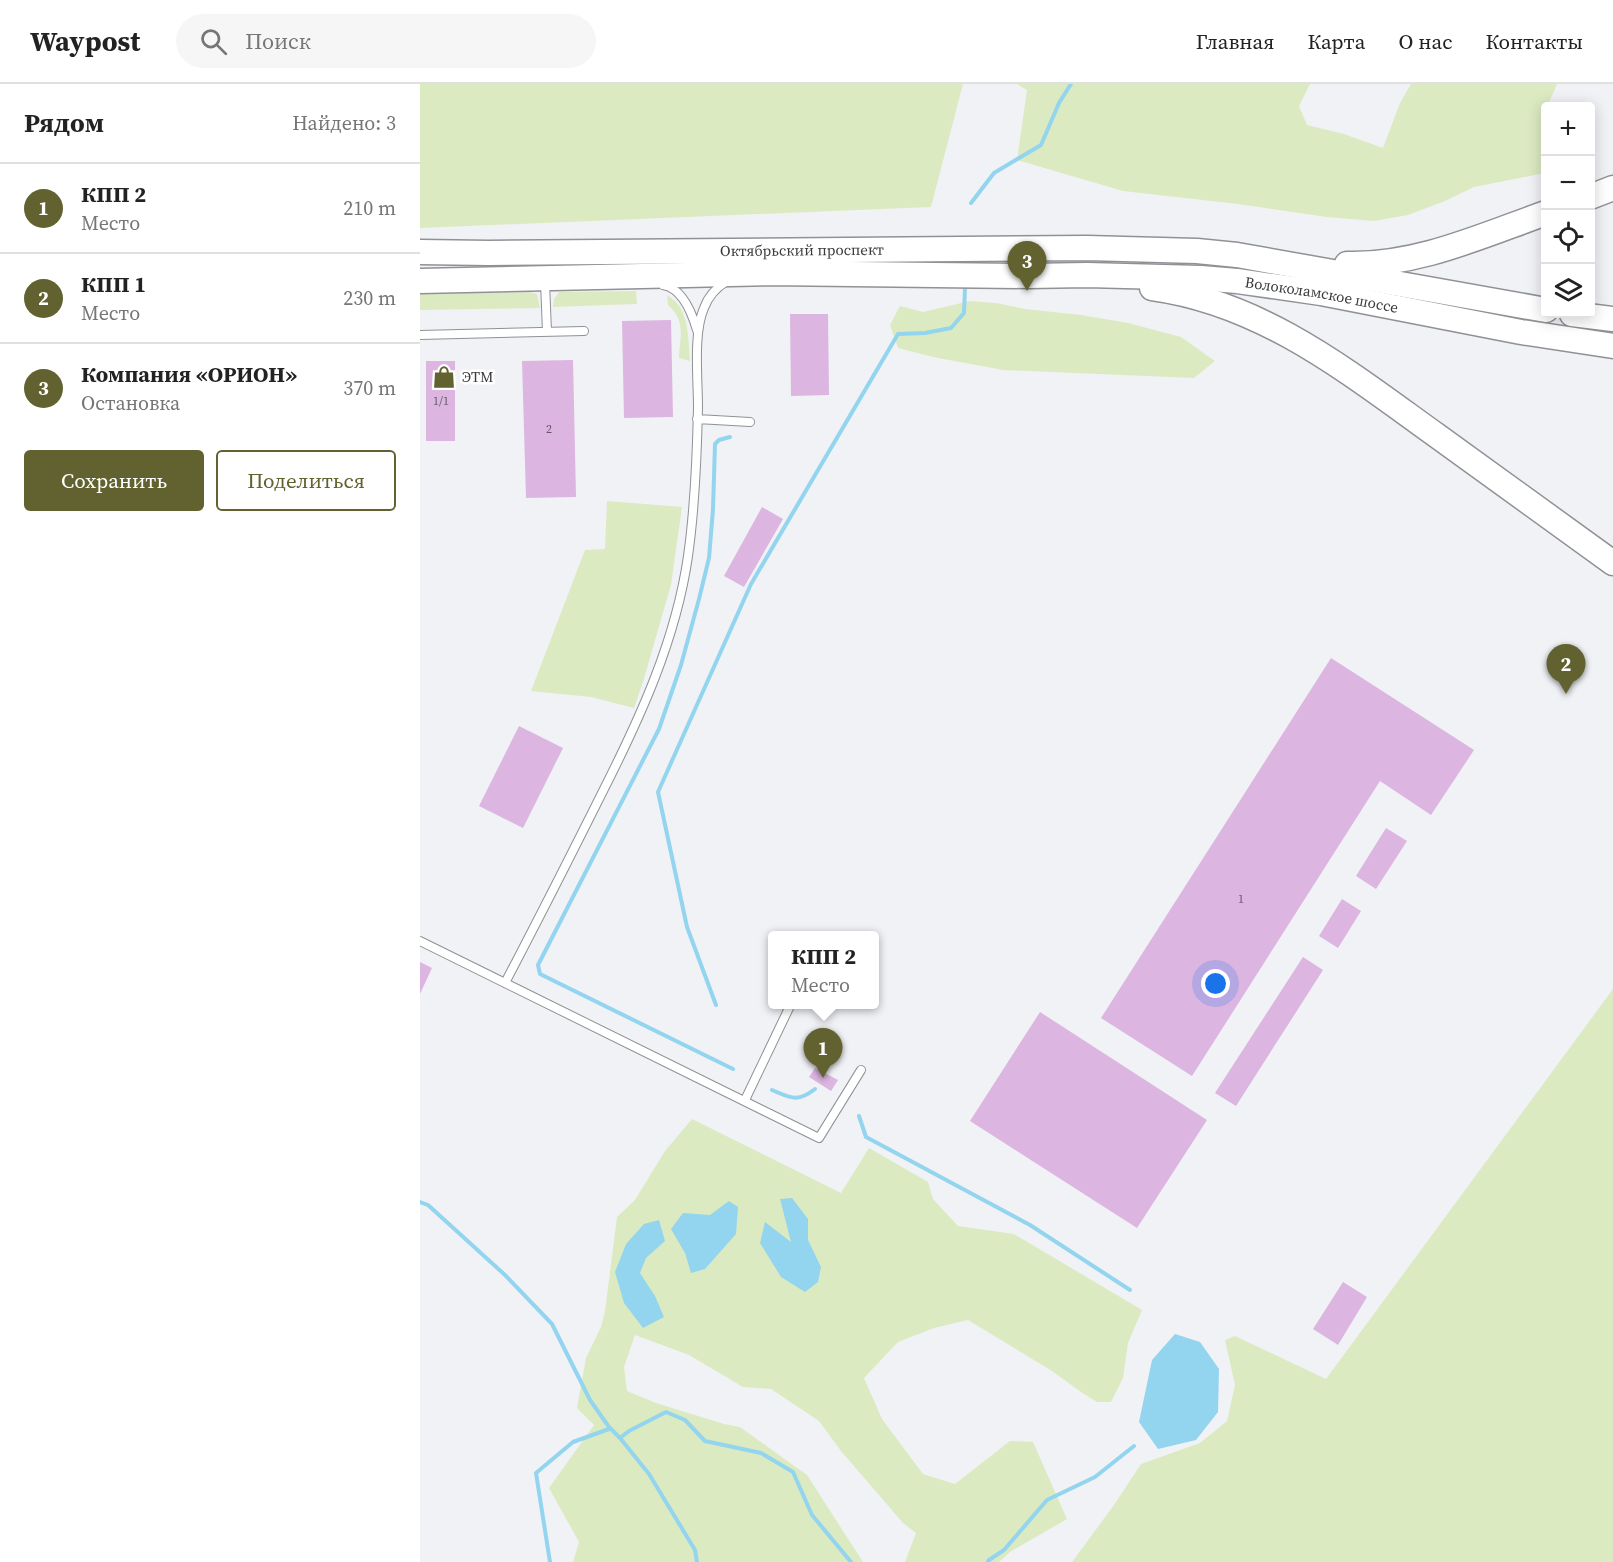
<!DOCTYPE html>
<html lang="ru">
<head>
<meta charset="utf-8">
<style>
	body { margin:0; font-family:"Source Serif 4",serif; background:#f6f6f6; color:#222 }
	.controls { position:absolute; right:18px; top:18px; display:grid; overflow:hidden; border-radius:6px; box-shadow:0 3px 15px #0003 }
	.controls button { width:54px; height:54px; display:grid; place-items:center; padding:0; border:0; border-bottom:2px solid #e0e0e0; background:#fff; color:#222; font:30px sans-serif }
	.you { position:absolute; left:796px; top:900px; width:21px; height:21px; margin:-15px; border:4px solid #fff; border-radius:50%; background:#1a73e8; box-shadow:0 0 0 9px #1a73e833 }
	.badge { display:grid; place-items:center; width:39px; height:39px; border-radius:50%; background:#61622f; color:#fff; font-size:20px; font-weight:700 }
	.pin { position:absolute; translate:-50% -50px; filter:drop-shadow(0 2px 3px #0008) }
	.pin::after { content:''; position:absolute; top:32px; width:21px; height:18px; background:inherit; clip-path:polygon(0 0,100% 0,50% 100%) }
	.popup { position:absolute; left:348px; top:847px; width:111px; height:78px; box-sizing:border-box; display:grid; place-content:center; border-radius:6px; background:#fff; filter:drop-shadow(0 2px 4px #0005); font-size:20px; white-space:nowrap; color:#767676 }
	.popup b { font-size:22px; color:#222 }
	.popup::after { content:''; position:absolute; left:50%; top:100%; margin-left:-12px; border:12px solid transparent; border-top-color:#fff }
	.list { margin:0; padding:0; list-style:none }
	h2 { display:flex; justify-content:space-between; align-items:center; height:78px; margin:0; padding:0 24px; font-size:26px }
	h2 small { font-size:20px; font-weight:400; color:#767676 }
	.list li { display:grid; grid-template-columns:39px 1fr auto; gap:18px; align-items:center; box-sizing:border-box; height:90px; padding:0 24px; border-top:2px solid #e0e0e0 }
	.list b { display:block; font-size:22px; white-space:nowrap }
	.list p { margin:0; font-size:20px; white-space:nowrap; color:#767676 }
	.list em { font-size:20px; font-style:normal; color:#767676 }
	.actions { display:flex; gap:12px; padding:18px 24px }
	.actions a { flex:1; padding:14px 0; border:2px solid #61622f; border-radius:6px; text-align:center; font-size:21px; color:#61622f }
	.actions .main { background:#61622f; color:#fff }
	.icon { flex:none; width:33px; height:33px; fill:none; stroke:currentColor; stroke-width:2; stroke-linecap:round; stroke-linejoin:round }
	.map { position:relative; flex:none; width:1193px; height:1478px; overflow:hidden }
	header { display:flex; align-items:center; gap:36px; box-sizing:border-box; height:84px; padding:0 30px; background:#fff; border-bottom:2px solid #e0e0e0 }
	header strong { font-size:28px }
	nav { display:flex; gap:33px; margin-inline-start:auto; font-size:21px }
	.search { width:420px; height:54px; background:#f6f6f6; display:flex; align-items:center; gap:15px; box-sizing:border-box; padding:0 21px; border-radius:33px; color:#767676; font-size:22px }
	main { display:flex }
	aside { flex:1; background:#fff }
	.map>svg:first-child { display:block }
	.green { fill:#dceac2 }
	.water { fill:#93d4ee }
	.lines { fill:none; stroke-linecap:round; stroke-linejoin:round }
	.stream { stroke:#93d4ee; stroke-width:4 }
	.building { fill:#dcb5e1 }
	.service-casing { stroke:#8f9195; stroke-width:10 }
	.primary-casing { stroke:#8f9195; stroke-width:27 }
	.service { stroke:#fff; stroke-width:8 }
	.primary { stroke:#fff; stroke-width:24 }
	.labels { text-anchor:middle; stroke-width:5; stroke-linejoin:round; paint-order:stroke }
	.number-label { font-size:12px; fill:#625965 }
	.street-label { font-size:15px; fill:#393a3c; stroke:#fff }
	.poi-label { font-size:15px; fill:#393a3c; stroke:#fff; text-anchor:start }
</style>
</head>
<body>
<header>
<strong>Waypost</strong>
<div class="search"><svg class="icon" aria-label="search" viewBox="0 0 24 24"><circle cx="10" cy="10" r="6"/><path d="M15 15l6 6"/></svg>Поиск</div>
<nav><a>Главная</a><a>Карта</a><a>О нас</a><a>Контакты</a></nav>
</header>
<main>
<aside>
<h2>Рядом<small>Найдено: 3</small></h2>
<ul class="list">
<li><span class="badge">1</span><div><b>КПП 2</b><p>Место</p></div><em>210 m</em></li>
<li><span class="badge">2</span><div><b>КПП 1</b><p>Место</p></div><em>230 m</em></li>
<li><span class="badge">3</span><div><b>Компания «ОРИОН»</b><p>Остановка</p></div><em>370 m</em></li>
</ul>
<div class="actions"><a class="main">Сохранить</a><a>Поделиться</a></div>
</aside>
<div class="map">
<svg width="1193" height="1478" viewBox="0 0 1193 1478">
	<rect width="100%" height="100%" fill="#f0f2f6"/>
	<path class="green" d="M 0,0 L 543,0 L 511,123 L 0,144 Z
		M 597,0 L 890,0 L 879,22 L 887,41 L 924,50 L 963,64 L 980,19 L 991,0 L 1137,0 L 1128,21 L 1129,22 L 1126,22 L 1125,89 L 1054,103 L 1025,117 L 988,131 L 954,137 L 907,133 L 818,120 L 703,107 L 597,76 L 607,6 Z
		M 216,207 L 217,220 L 133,223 L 134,215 L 139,208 Z
		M 110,208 L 117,210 L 120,224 L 0,226 L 0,210 Z
		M 247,211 C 270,224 268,254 270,277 L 259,274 C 260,251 266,237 248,221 Z
		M 550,217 L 576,219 L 605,225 L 661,231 L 708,239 L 761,253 L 795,277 L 774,294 L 583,286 L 513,273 L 478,264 L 470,241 L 480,222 L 503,228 Z
		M 187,417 L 262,423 L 251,501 L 223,598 L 214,624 L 171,613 L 111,607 L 165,466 L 185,465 Z
		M 1193,905 L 1193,1478 L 652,1478 L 694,1421 L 721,1380 L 780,1359 L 807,1337 L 815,1301 L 805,1256 L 815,1252 L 906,1295 Z
		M 272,1035 L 421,1109 L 449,1064 L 508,1098 L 513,1115 L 538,1142 L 594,1150 L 722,1226 L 708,1259 L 703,1294 L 691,1318 L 677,1318 L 661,1308 L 632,1287 L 548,1236 L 514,1244 L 478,1258 L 444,1294 L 462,1335 L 503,1390 L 535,1400 L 590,1357 L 613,1358 L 647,1435 L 590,1468 L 579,1478 L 485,1478 L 496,1449 L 483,1439 L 421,1367 L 399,1337 L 351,1305 L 323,1303 L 269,1271 L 215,1251 L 204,1283 L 207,1307 L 236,1319 L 304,1340 L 320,1343 L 387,1391 L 443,1478 L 153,1478 L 159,1458 L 129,1404 L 174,1341 L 157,1324 L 166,1274 L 181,1243 L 185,1227 L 197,1133 L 215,1116 L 245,1067 Z"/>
	<path class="water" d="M 372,1114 L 388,1135 L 388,1156 L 401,1183 L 398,1198 L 385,1208 L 361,1193 L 340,1159 L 345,1138 L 371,1158 L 360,1115 Z
		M 309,1117 L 318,1123 L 316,1150 L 285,1185 L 271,1189 L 265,1169 L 251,1145 L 263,1129 L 290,1131 Z
		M 239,1136 L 245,1157 L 226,1174 L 220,1189 L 235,1212 L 244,1233 L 223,1244 L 204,1219 L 195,1188 L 206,1160 L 224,1140 Z
		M 755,1250 L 780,1258 L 799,1285 L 798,1328 L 776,1356 L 738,1365 L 719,1338 L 732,1276 Z"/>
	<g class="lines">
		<path class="stream" d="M 551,119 L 574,89 L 621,61 L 639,19 L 651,0
			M 310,353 L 299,356 L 295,360 L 293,425 L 289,474 L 279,515 L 261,581 L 239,645 L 118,881 L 120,890 L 313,985
			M 296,921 L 267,843 L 238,708 L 331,500 L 478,250 L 505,249 L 531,244 L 544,229 L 545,204
			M 352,1006 C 371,1014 377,1019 395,1005
			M 439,1032 L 446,1053 L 610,1141 L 710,1206
			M 0,1118 L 8,1121 L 85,1191 L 132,1240 L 170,1316 L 189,1343 L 200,1354 L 209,1347 L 246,1328 L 265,1336 L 285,1357 L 341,1369 L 373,1388 L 392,1431 L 431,1478
			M 200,1354 L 229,1390 L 275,1466 L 277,1478
			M 130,1478 L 116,1389 L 153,1358 L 189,1345
			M 568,1478 L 569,1476 L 584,1466 L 627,1416 L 675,1393 L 714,1362"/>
	</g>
	<path class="building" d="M 370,230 L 408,230 L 409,311 L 371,312 Z
		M 251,236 L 253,333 L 204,334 L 202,237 Z
		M 153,276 L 156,413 L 106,414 L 102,277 Z
		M 6,277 L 35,277 L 35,357 L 6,357 Z
		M 342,423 L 363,435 L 324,503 L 304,492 Z
		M 911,574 L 1054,666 L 1011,731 L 960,697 L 772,992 L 681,934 Z
		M 99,642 L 143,664 L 103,744 L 59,722 Z
		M 966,744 L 987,757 L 956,805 L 936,792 Z
		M 922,815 L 941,827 L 918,864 L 899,852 Z
		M 883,873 L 903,886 L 816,1022 L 795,1009 Z
		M 0,878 L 12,884 L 0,910 Z
		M 620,928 L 787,1036 L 717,1144 L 550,1037 Z
		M 395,984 L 418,996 L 411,1007 L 389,993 Z
		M 923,1198 L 947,1213 L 918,1261 L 893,1245 Z"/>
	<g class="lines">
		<g class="service-casing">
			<path id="service" d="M 125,198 L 127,248
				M 243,201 C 262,204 272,229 277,246
				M 0,251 L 164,247
				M 277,335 L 330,338
				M 0,857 L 399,1054 L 441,986
				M 85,899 C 118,836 150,773 182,709 C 220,634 256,556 268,472 C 275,423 277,372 278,323 C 278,295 273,249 284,224 C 288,213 297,203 307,197
				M 325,1016 L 369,924"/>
		</g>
		<g class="primary-casing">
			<g id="primary">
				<path d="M 1170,113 L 1193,104"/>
				<path id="s1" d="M 0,168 L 69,169 L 667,164 L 777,167 L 817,171 L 1126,226"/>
				<path d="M 927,180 C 996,182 1061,152 1126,129"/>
				<path id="s2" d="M 0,197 L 350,189 L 608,192 L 667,191 L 781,194 L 817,197 L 901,209 L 1101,248 L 1193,262"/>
				<path d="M 732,204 C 843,219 928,288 1016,351 C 1075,394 1134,437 1193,479"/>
				<path d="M 1152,230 L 1193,235"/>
			</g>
		</g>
		<use href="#service" class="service"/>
		<use href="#primary" class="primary"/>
	</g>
	<defs>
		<g id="shop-bare" transform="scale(1.8)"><path d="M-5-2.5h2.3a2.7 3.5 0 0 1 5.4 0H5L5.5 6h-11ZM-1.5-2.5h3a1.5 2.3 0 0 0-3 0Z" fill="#61622f" stroke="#fff" stroke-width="2.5" paint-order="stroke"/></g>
	</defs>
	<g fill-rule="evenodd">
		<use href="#shop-bare" x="24" y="293"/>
	</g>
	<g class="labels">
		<g class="number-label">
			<text x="21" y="321">1/1</text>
			<text x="129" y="349">2</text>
			<text x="821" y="819">1</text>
		</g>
		<g class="street-label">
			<text dy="5" stroke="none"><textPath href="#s1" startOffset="382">Октябрьский проспект</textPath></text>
			<text dy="5" stroke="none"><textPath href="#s2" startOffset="903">Волоколамское шоссе</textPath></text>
		</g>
		<g class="poi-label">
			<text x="42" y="298">ЭТМ</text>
		</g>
	</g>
</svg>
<div class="controls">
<button>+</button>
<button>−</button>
<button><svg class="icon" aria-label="locate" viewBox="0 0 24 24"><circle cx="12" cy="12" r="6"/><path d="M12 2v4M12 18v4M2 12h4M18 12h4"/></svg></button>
<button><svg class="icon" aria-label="layers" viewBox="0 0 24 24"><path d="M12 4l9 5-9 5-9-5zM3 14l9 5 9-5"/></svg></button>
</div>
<div class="you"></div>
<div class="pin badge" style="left:403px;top:994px">1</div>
<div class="popup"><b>КПП 2</b>Место</div>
<div class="pin badge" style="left:1146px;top:610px">2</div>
<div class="pin badge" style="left:607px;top:207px">3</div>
</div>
</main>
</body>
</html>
